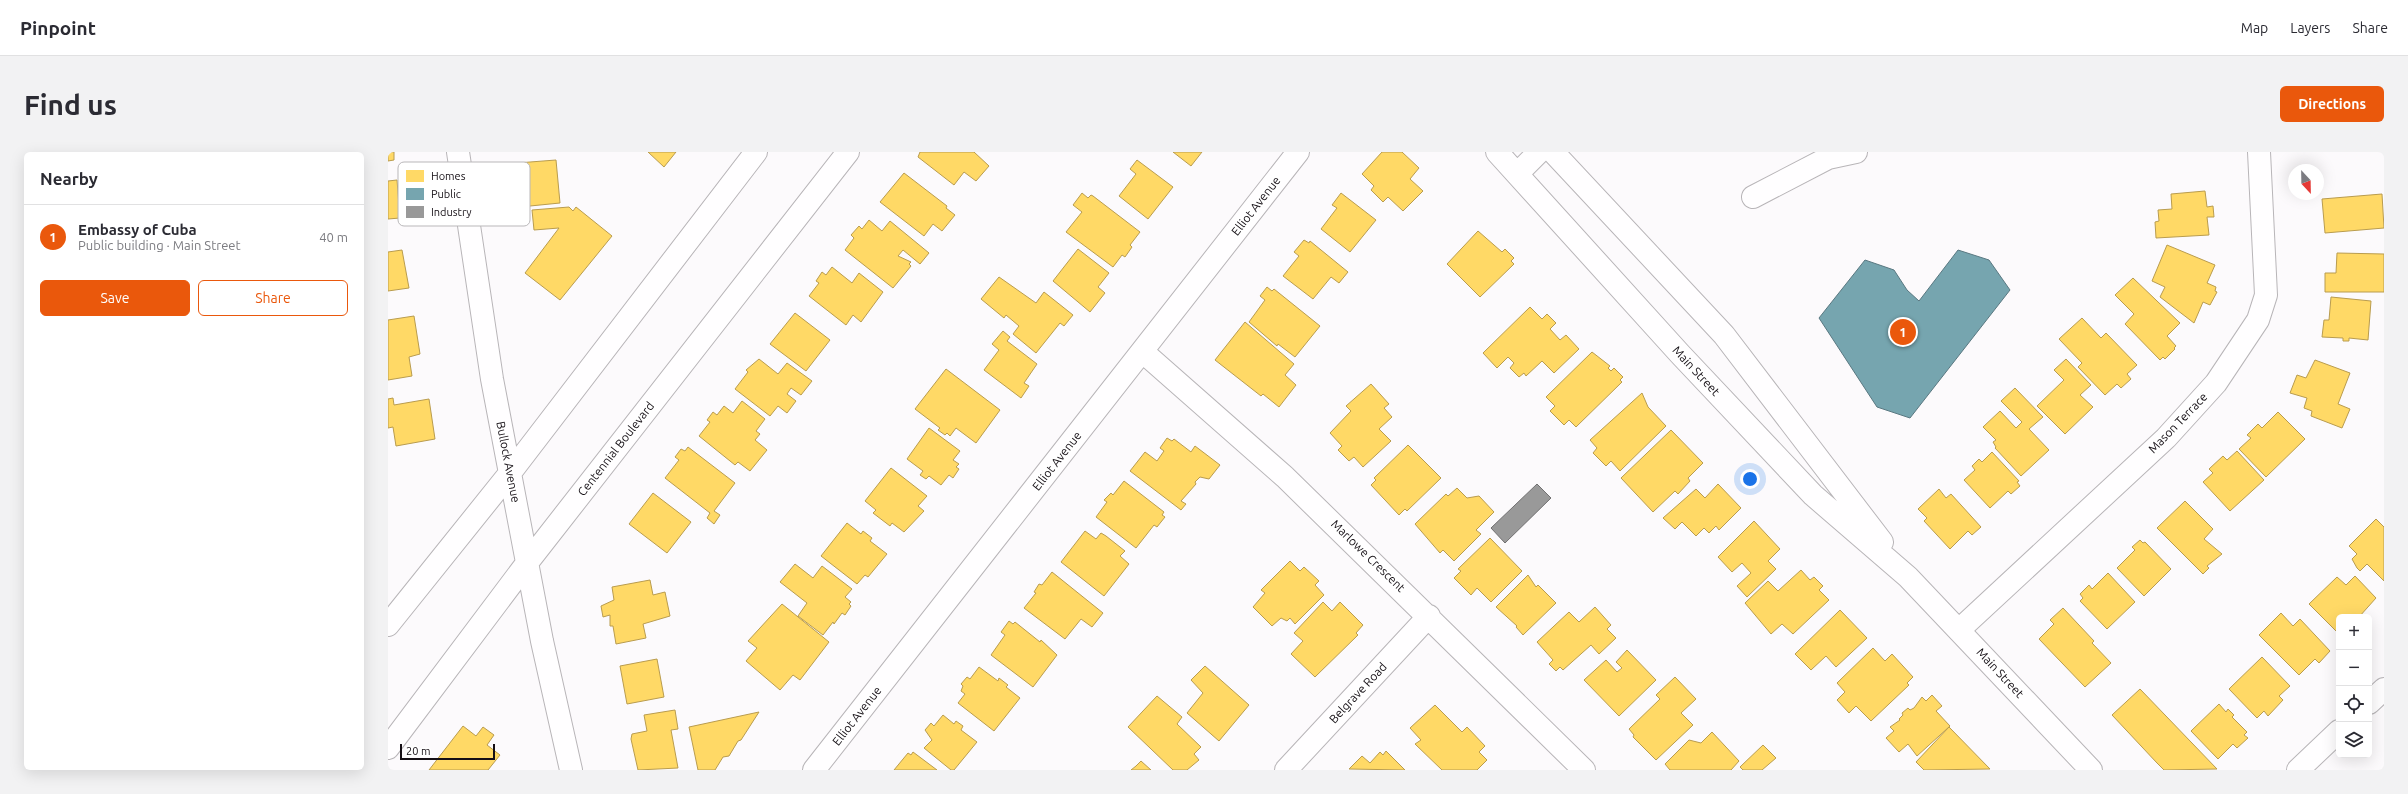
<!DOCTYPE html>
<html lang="en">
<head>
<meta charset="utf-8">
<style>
	body { margin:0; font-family:Ubuntu,sans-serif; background:#f2f2f3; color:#2b2b33 }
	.controls { position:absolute; right:12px; bottom:12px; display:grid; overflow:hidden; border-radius:6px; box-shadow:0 4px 16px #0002 }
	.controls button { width:36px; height:36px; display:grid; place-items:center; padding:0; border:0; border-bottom:1px solid #e1e1e2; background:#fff; color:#2b2b33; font:20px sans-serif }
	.compass { position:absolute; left:1900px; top:12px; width:36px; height:36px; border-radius:50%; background:#fff; box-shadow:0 4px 16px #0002; rotate:158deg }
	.scale { position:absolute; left:12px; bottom:10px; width:95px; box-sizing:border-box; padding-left:4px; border:2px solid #150f15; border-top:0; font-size:11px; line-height:14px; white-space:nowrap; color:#150f15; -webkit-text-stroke:3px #fff; paint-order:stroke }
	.you { position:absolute; left:1362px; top:327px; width:14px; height:14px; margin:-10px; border:3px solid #fff; border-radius:50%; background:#1a73e8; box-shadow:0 0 0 6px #1a73e833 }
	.badge { display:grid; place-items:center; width:26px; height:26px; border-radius:50%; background:#ea580c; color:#fff; font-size:13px; font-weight:700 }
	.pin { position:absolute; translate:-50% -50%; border:2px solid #fff; box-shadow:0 1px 4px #0006 }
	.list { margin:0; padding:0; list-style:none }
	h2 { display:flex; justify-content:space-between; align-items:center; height:52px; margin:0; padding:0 16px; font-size:17px }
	h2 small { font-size:13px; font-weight:400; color:#7c7c81 }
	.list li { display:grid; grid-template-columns:26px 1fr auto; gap:12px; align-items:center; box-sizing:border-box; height:64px; padding:0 16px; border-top:1px solid #e1e1e2 }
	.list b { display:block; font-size:15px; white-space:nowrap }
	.list p { margin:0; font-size:13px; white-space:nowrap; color:#7c7c81 }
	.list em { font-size:13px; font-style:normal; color:#7c7c81 }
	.actions { display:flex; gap:8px; padding:12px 16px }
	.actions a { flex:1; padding:9px 0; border:1px solid #ea580c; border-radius:6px; text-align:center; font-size:14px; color:#ea580c }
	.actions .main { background:#ea580c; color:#fff }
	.icon { flex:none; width:22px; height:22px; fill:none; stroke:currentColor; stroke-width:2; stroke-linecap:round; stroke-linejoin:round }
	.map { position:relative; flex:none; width:1996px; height:618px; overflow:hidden; border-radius:6px }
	header { display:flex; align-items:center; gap:24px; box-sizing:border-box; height:56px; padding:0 20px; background:#fff; border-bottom:1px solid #e1e1e2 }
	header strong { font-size:19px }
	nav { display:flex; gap:22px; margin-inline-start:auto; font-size:14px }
	.intro { display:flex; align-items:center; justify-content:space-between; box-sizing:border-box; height:96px; padding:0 24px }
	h1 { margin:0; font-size:28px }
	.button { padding:10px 18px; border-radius:6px; background:#ea580c; color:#fff; font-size:14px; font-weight:700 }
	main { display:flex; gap:24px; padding:0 24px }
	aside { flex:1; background:#fff; border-radius:6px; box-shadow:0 4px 16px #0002 }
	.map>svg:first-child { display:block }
	.homes { fill:#ffd966; stroke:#b99c4e }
	.public { fill:#76a5af; stroke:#597881 }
	.industry { fill:#999; stroke:#717071 }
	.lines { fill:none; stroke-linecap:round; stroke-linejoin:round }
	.street-casing { stroke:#b8b5b8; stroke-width:24 }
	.secondary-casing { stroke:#b8b5b8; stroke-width:24 }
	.street { stroke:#fffeff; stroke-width:22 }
	.secondary { stroke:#fffeff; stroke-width:22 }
	.labels { text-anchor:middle; stroke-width:4; stroke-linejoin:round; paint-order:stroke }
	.street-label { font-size:12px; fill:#150f15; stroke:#fff }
	.key { fill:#fff; stroke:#b9b7b9; stroke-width:1 }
	.key-label { font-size:11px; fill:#150f15 }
</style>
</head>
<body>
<header>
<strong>Pinpoint</strong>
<nav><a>Map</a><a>Layers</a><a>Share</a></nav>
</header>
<div class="intro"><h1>Find us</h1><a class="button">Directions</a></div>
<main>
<aside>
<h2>Nearby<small></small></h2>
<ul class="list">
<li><span class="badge">1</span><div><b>Embassy of Cuba</b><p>Public building · Main Street</p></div><em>40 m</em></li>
</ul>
<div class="actions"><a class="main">Save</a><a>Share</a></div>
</aside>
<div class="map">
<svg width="1996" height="618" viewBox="0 0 1996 618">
	<rect width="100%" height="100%" fill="#fcfafc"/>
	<path class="homes" d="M 0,0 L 6,0 L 6,8 L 0,9 Z
		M 260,0 L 288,0 L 276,15 Z
		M 532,0 L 586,0 L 601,14 L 588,29 L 576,20 L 566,33 L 530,5 Z
		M 785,0 L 814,0 L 803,14 Z
		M 994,0 L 1014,0 L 1031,16 L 1022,27 L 1035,39 L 1015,59 L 1000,45 L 995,50 L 983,38 L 986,34 L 974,22 Z
		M 168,8 L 172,51 L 132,55 L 131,35 L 125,35 L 124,14 L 129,14 L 129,11 Z
		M 749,8 L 785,35 L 760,67 L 731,44 L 748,22 L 742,17 Z
		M 516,21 L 559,54 L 558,56 L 567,63 L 554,79 L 545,72 L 536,84 L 492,50 Z
		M 9,28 L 12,66 L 0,67 L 0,29 Z
		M 1817,39 L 1819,55 L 1825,54 L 1826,65 L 1819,65 L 1821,83 L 1768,86 L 1767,70 L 1771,69 L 1770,58 L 1784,57 L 1783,42 Z
		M 694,41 L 700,46 L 703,43 L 705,44 L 752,80 L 742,93 L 744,95 L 737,105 L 734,103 L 725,115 L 678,80 L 694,60 L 685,53 Z
		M 953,41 L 988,68 L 962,100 L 933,77 L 949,56 L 944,53 Z
		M 1994,42 L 1996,76 L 1937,81 L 1934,47 Z
		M 181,55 L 185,59 L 188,55 L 224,84 L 172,148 L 137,121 L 171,76 L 146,78 L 144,58 Z
		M 481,68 L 494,79 L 502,69 L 541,101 L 532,112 L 515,98 L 510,104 L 523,110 L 521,112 L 523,114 L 505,136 L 457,98 L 466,86 L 463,83 L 471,74 L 474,77 Z
		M 1090,79 L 1114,100 L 1117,97 L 1126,106 L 1123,109 L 1126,112 L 1092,145 L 1059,112 Z
		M 916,88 L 921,91 L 922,89 L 960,120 L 951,131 L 943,125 L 925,147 L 895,124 L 911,104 L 906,100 Z
		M 1779,93 L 1827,113 L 1819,131 L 1828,135 L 1827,139 L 1829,140 L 1822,153 L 1815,150 L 1806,171 L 1772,145 L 1777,135 L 1764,129 Z
		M 690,97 L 721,121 L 710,135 L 717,141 L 702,160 L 665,129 Z
		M 14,98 L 21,136 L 0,139 L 0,100 Z
		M 1949,101 L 1996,102 L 1996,140 L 1937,140 L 1937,121 L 1948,121 Z
		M 444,115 L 464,131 L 471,121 L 495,140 L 473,170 L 465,163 L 458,173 L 421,144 L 431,131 L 428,129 L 434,120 L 438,123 Z
		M 611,125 L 648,151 L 656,140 L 685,163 L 676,174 L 672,171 L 648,201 L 625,182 L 631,174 L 618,163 L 616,166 L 593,147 Z
		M 1745,126 L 1792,171 L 1779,184 L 1788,194 L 1786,196 L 1787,197 L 1777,207 L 1775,205 L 1772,208 L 1737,172 L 1746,162 L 1727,143 Z
		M 879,135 L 884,139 L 886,137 L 932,174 L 907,205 L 890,192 L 889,194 L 861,170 L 877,148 L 872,144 Z
		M 1943,145 L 1983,149 L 1980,188 L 1961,186 L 1961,189 L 1955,189 L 1955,186 L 1934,185 L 1936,168 L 1941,168 Z
		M 1142,155 L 1154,167 L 1159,162 L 1168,171 L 1162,177 L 1172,188 L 1178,183 L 1191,197 L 1166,221 L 1154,209 L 1138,224 L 1136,221 L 1131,225 L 1122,216 L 1126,211 L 1120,205 L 1109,216 L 1095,201 Z
		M 407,161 L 442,188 L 418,219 L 382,192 Z
		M 26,164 L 32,202 L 21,205 L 24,224 L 0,228 L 0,168 Z
		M 1694,166 L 1713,186 L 1718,181 L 1749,213 L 1739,222 L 1743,227 L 1733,236 L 1729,232 L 1717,243 L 1690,215 L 1694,211 L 1671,187 Z
		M 857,170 L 906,212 L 897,223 L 908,233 L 891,255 L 875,242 L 873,244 L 827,208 Z
		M 615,179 L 622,185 L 619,189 L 649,212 L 636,231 L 641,234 L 633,246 L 596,218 L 611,198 L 604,192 Z
		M 1204,200 L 1222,214 L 1220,216 L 1223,219 L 1226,216 L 1235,225 L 1232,228 L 1234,230 L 1188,275 L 1181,268 L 1176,273 L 1162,259 L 1167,254 L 1158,245 Z
		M 371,207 L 390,222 L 399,211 L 424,229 L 413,243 L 403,236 L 399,242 L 408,249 L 399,261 L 390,254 L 382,264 L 347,237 L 360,220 L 358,218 Z
		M 1678,207 L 1703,233 L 1692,243 L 1705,255 L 1677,282 L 1649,254 L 1676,228 L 1666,218 Z
		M 1927,208 L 1962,221 L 1950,252 L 1962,257 L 1954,276 L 1923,264 L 1924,259 L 1916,256 L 1919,246 L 1902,241 L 1909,223 L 1918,226 Z
		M 558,217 L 612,258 L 588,291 L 568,276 L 562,284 L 559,281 L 557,283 L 550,278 L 552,276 L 527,257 Z
		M 983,232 L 1001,252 L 996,256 L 1004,265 L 991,277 L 1003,289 L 975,315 L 966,305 L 961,309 L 950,298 L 954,294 L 942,281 L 963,259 L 958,254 Z
		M 1627,236 L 1655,265 L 1641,277 L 1661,298 L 1633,324 L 1607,296 L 1608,295 L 1605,290 L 1608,288 L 1595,275 L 1612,259 L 1628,276 L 1634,270 L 1613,249 Z
		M 1254,241 L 1260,255 L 1278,274 L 1232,319 L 1223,309 L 1218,314 L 1205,301 L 1209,296 L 1202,288 Z
		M 5,246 L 6,253 L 41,247 L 47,287 L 8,294 L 5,275 L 0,276 L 0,247 Z
		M 354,249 L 377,267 L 368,279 L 372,282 L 367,288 L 379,298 L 362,319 L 350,310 L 347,313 L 311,284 L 322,270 L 319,268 L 325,260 L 329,263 L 336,254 L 345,261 Z
		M 1890,260 L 1917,287 L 1878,325 L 1851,297 L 1863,286 L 1859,283 L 1870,272 L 1874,276 Z
		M 541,276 L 572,299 L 565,308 L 571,312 L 568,315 L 571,317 L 565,326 L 561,323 L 553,333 L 541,324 L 538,327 L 532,323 L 535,319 L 519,307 Z
		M 1283,278 L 1315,311 L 1300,326 L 1302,329 L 1290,342 L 1287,339 L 1265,360 L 1233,326 Z
		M 779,286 L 784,289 L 786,287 L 803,300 L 807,294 L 832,313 L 821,327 L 812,325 L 807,330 L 808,332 L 793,349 L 798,352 L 793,358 L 742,319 L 757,300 L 769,309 L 776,299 L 772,296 Z
		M 1020,293 L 1053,326 L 1019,359 L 1017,357 L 1011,363 L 983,333 L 988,328 L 986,326 Z
		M 300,295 L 347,331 L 326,359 L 332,363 L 326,372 L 319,366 L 322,361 L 277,326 L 291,308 L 287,305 L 293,297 L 297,299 Z
		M 1849,299 L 1876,328 L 1842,359 L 1815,330 L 1825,321 L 1821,317 L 1835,304 L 1839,308 Z
		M 1604,300 L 1631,329 L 1629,330 L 1632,334 L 1623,342 L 1620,339 L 1602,356 L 1576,328 L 1587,318 L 1584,314 L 1591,307 L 1594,310 Z
		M 503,316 L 539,344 L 530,354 L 536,359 L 516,380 L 504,371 L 502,374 L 485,361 L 488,358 L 477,349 Z
		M 736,329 L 776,360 L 774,363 L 777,365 L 769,375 L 766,373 L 748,396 L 708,365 L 719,350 L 716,348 L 723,341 L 725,343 Z
		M 1330,332 L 1353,356 L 1331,378 L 1328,374 L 1321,381 L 1316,376 L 1308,384 L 1294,370 L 1287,377 L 1275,366 L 1308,337 L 1317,346 Z
		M 1069,336 L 1079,346 L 1091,344 L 1106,360 L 1088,378 L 1093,382 L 1066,409 L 1055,398 L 1052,401 L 1027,372 L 1058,342 L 1060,344 Z
		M 1551,337 L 1558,346 L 1563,342 L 1593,375 L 1584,383 L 1580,379 L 1562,397 L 1536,369 L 1539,366 L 1530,357 Z
		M 265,341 L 303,370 L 279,401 L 241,372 Z
		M 1797,349 L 1825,377 L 1816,387 L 1834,402 L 1819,414 L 1821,416 L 1815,422 L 1769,376 Z
		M 1988,367 L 1996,375 L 1996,429 L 1979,412 L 1972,419 L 1969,416 L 1964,407 L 1969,402 L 1961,394 Z
		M 1366,369 L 1392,397 L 1380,409 L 1388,417 L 1359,445 L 1349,434 L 1363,421 L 1354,411 L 1344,420 L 1330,405 Z
		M 459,371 L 473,382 L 475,379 L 484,386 L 482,389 L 499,402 L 480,425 L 477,423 L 469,432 L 433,404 Z
		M 697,379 L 708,387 L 713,381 L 718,384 L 737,399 L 732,404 L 741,412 L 716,444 L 673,410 Z
		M 1102,386 L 1134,419 L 1103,450 L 1089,436 L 1083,443 L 1066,426 L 1073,419 L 1070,417 Z
		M 1752,388 L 1755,391 L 1757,390 L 1783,417 L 1756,444 L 1729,416 L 1747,398 L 1744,395 Z
		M 902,409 L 912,419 L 916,415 L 931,429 L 927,433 L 936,443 L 907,472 L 902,466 L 899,469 L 893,466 L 884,474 L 865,455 L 877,441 L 873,438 Z
		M 407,412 L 425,426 L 434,414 L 464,437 L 457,445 L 463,450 L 461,452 L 463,454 L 457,463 L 454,461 L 446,472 L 445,470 L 435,483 L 410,464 L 419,451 L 392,430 Z
		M 1413,418 L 1422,428 L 1426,425 L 1435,434 L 1431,438 L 1441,448 L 1405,482 L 1394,472 L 1383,482 L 1357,451 L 1380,429 L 1390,439 Z
		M 664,420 L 715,461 L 704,475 L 693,467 L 677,487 L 636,456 L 648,441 L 646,440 L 651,432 L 654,433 Z
		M 1720,421 L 1747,450 L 1719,477 L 1692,449 L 1695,446 L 1692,442 L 1701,433 L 1704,437 Z
		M 1140,423 L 1148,435 L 1150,433 L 1168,451 L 1135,483 L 1128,475 L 1129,474 L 1108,455 Z
		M 1967,424 L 1988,446 L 1971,465 L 1967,463 L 1965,465 L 1951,465 L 1951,478 L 1949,480 L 1921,452 L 1949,425 L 1958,433 Z
		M 262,428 L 265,443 L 277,440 L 282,464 L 255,472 L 258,486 L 228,492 L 225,474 L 222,474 L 222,463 L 215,465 L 213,454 L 226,448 L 224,435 Z
		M 935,450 L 944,459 L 952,450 L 975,473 L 968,481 L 970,483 L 927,525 L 903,502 L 915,489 L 906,481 Z
		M 394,452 L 441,490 L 412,528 L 405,523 L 392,538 L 358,509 L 369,496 L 360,489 Z
		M 1207,455 L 1223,473 L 1219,477 L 1228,486 L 1211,502 L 1203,493 L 1175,518 L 1172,515 L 1168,519 L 1161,512 L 1165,508 L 1149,490 L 1181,460 L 1191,470 Z
		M 1675,456 L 1706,489 L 1704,491 L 1723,511 L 1697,535 L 1651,487 L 1666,472 L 1662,468 Z
		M 1452,458 L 1479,486 L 1448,515 L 1438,504 L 1423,518 L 1407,502 Z
		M 1893,461 L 1905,474 L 1912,467 L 1942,499 L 1931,511 L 1927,507 L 1911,523 L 1871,483 Z
		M 621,469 L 625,472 L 627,470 L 652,490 L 653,488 L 669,503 L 645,535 L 603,503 L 617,483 L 613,480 Z
		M 1485,496 L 1497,509 L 1504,502 L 1525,525 L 1519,531 L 1521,533 L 1483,569 L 1468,554 L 1461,561 L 1449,548 L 1457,540 L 1449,531 Z
		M 1239,498 L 1268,528 L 1231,564 L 1196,528 L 1218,508 L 1229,520 L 1234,516 L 1228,510 Z
		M 1874,505 L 1902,534 L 1891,544 L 1895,548 L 1880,564 L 1876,559 L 1869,566 L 1841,537 Z
		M 269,507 L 276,545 L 239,552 L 232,514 Z
		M 817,514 L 861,553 L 831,589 L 799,561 L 815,541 L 803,528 Z
		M 591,515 L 610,529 L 611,526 L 620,533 L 618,535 L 632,546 L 606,579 L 570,551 L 577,542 L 573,539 L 575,534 L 573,532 L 579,525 L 582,527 Z
		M 1287,525 L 1308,547 L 1293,561 L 1305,573 L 1268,608 L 1245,585 L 1246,583 L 1241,577 L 1272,547 L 1268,543 Z
		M 1752,537 L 1829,617 L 1776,618 L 1769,611 L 1724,563 Z
		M 1544,543 L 1554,554 L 1548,559 L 1562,574 L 1529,604 L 1520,592 L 1511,600 L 1498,586 L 1506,579 L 1502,575 L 1512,568 L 1511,567 L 1515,563 L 1514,561 L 1520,556 L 1522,558 L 1526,556 L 1534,545 L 1538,549 Z
		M 769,544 L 794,565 L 789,572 L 813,595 L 806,602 L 811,608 L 799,618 L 785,618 L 740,575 Z
		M 1831,552 L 1838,560 L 1840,557 L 1846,563 L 1844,565 L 1859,580 L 1856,583 L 1860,586 L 1849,596 L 1845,592 L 1830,607 L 1803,579 Z
		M 1047,553 L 1074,580 L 1079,575 L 1097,594 L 1091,600 L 1099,608 L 1089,618 L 1054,618 L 1027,592 L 1033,588 L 1022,576 Z
		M 287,558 L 290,577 L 283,578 L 290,616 L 250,618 L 243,587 L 244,582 L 259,579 L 256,563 Z
		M 371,560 L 353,588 L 350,589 L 341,604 L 335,605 L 327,618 L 310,618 L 301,575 Z
		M 555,563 L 566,572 L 568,569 L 575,574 L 573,578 L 589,590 L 566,618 L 563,618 L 536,596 L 544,588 L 537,578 L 543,571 L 546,574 Z
		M 75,574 L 88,584 L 95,575 L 106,583 L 99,593 L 112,603 L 100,618 L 41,618 Z
		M 1561,575 L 1602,617 L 1536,618 L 1528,610 Z
		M 1324,580 L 1351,609 L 1343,618 L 1282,618 L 1277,612 L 1301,588 L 1313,591 Z
		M 1375,593 L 1388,606 L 1374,618 L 1355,618 L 1352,615 Z
		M 998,599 L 1017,618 L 961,617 L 974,604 L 982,611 L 992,600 L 995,603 Z
		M 525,600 L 549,618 L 506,618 L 520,601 L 523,603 Z
		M 753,609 L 763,618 L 743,618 L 748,614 Z"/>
	<path class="public" d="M 1570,98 L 1601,108 L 1622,138 L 1522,266 L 1489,255 L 1431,166 L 1477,108 L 1506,118 L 1519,138 L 1531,149 Z"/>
	<path class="industry" d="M 1149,332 L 1163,346 L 1117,391 L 1103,376 Z"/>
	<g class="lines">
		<g class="street-casing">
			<path id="street" d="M 70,0 L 104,227 L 154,489 L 183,618
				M 1365,45 L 1440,6 L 1468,0
				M 755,200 L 897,325 L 1196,618
				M 0,473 L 122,321 L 368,0
				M 1571,478 L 1778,286 L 1828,231 L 1870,168 L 1878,143 L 1871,0
				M 1981,551 L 1996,537
				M 0,596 L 139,411 L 460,0
				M 426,618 L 910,0
				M 898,618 L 1041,464
				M 1910,618 L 1951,579"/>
		</g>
		<g class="secondary-casing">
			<path id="secondary" d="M 1109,0 L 1292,202 L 1425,343 L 1520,425 L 1703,618
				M 1165,0 L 1336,183 L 1494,390
				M 1129,22 L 1151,0"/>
		</g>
		<use href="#street" class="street"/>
		<use href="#secondary" class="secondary"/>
	</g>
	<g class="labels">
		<g class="street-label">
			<text transform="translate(868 54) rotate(-52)" y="4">Elliot Avenue</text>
			<text transform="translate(1308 219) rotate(47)" y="4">Main Street</text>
			<text transform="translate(1790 271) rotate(-46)" y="4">Mason Terrace</text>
			<text transform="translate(228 297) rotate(-52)" y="4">Centennial Boulevard</text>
			<text transform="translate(669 309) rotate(-52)" y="4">Elliot Avenue</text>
			<text transform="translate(120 310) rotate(79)" y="4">Bullock Avenue</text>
			<text transform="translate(980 404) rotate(44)" y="4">Marlowe Crescent</text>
			<text transform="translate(1612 521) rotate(47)" y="4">Main Street</text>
			<text transform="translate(970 541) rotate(-47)" y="4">Belgrave Road</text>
			<text transform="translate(469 564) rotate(-52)" y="4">Elliot Avenue</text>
		</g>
	</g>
	<rect x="10" y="10" width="132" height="64" rx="6" class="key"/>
	<rect x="18" y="18" width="18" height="12" fill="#ffd966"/>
	<rect x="18" y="36" width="18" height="12" fill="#76a5af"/>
	<rect x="18" y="54" width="18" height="12" fill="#999"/>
	<g class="key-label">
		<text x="43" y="28">Homes</text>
		<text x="43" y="46">Public</text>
		<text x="43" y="64">Industry</text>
	</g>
</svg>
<div class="controls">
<button>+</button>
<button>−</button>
<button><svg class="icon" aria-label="locate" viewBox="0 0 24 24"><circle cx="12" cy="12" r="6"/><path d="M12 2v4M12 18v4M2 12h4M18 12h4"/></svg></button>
<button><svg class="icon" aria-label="layers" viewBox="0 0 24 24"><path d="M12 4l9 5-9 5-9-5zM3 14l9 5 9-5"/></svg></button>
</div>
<svg class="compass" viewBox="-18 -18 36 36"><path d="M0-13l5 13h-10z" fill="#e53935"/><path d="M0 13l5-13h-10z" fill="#7c7c81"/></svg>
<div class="scale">20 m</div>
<div class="you"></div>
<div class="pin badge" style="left:1515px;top:180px">1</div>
</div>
</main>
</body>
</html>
